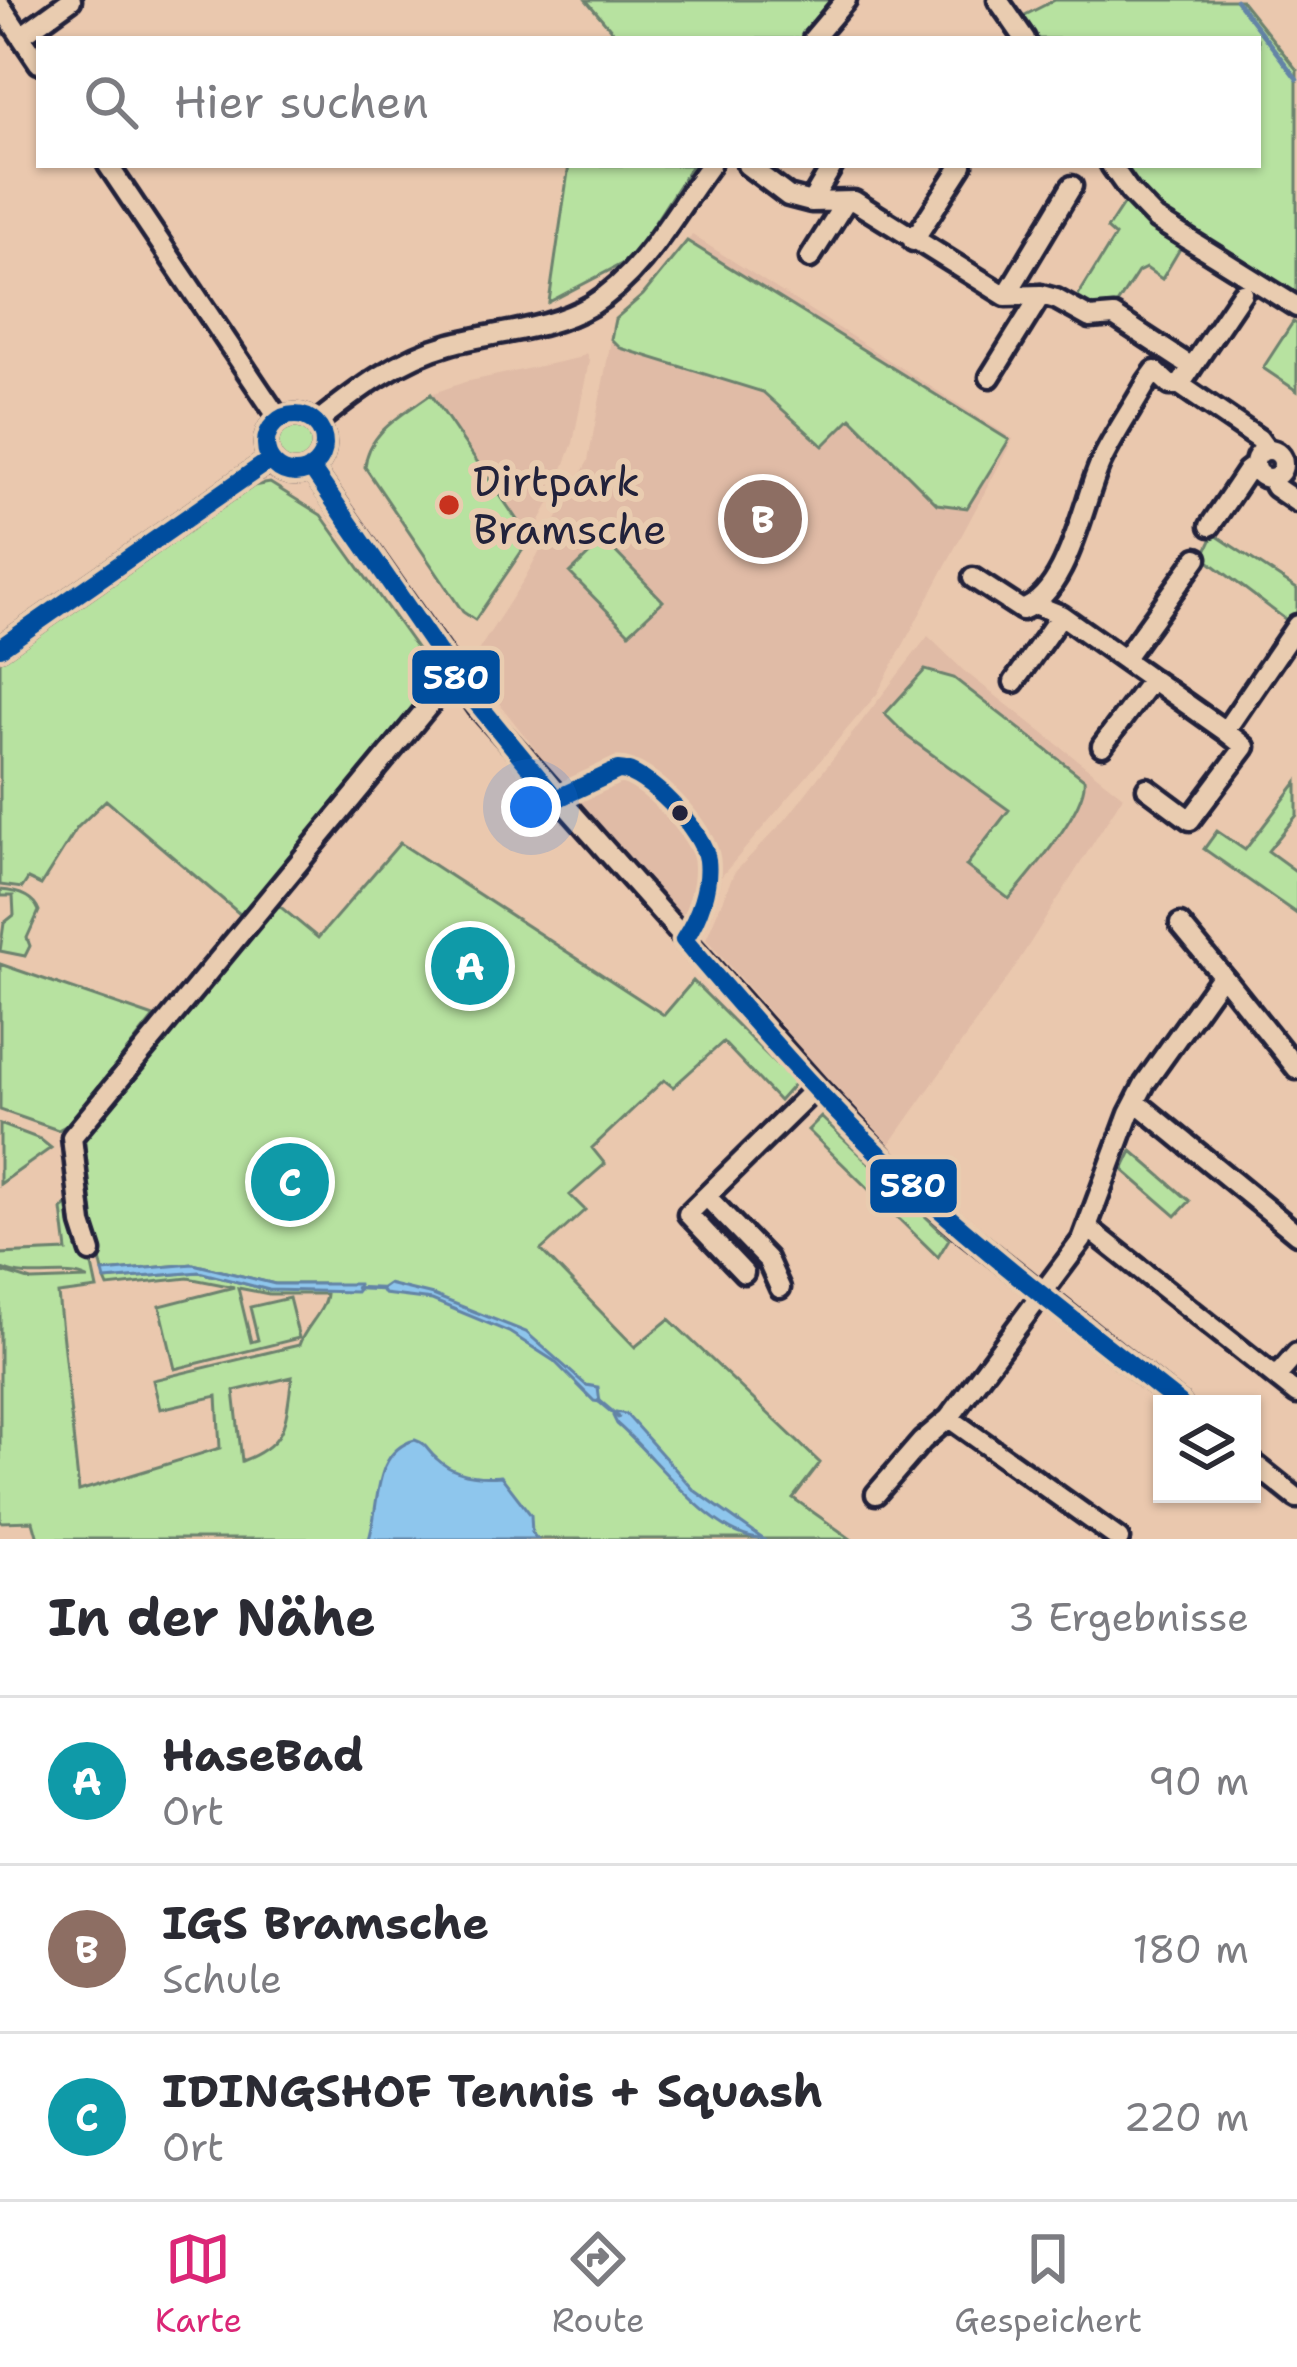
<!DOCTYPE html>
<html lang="de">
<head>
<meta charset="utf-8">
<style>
	body { margin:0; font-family:"Shantell Sans",sans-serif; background:#f2f2f3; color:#2b2b33 }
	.controls { position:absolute; right:36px; bottom:36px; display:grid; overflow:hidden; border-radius:0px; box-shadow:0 3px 9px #0004 }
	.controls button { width:108px; height:108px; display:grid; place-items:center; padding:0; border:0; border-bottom:3px solid #e1e1e2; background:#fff; color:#2b2b33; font:60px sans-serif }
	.you { position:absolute; left:531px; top:807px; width:42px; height:42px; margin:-30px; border:9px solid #fff; border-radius:50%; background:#1a73e8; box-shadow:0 0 0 18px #1a73e833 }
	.badge { display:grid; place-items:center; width:78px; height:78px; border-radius:50%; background:#db2777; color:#fff; font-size:39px; font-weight:700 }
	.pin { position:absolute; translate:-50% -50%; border:6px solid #fff; box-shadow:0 3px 12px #0006 }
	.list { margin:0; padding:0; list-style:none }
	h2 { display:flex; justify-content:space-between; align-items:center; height:156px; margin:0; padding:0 48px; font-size:51px }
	h2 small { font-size:39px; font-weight:400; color:#7c7c81 }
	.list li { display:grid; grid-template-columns:78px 1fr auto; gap:36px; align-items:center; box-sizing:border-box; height:168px; padding:0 48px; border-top:3px solid #e1e1e2 }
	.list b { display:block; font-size:45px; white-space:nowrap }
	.list p { margin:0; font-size:39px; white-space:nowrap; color:#7c7c81 }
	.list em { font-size:39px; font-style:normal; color:#7c7c81 }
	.icon { flex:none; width:66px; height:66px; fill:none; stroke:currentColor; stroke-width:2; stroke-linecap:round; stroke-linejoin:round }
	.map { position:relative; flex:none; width:1297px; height:1539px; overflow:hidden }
	.search { position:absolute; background:#fff; box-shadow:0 3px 9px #0004; left:36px; right:36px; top:36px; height:132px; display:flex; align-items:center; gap:30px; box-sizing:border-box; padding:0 42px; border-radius:0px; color:#7c7c81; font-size:45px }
	.sheet { height:660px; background:#fff }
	nav { display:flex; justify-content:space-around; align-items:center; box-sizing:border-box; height:168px; border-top:3px solid #e1e1e2; background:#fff; font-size:33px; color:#7c7c81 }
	nav a { display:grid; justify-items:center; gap:6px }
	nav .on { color:#db2777 }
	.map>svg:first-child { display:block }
	.built { fill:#e0bba6 }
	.green { fill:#b7e2a0; stroke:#6c826e; stroke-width:3; fill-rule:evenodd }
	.water { fill:#8ec6ed; stroke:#6384a6; stroke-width:3 }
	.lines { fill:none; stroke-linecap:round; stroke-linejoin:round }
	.stream { stroke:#6384a6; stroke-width:4.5 }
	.minor-casing { stroke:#22223b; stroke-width:27 }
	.minor { stroke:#e9ccb0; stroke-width:18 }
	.bus-1-casing { stroke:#e9ccb0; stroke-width:27 }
	.bus-1 { stroke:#004e9e; stroke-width:18 }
	.poi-dot { fill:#c8321e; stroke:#e9ccb0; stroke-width:4.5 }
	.bus-dot { fill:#22223b; stroke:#e9ccb0; stroke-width:4.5 }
	.labels { text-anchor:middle; stroke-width:12; stroke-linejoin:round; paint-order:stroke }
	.poi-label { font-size:42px; fill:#22223b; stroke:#e9ccb0; text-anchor:start }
	.line-badge { stroke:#e9ccb0; stroke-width:4.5 }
	.badge-label { font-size:33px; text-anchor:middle; font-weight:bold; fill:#fff }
</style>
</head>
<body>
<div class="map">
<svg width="1297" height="1539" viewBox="0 0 1297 1539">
	<rect width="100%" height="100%" fill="#eac8ae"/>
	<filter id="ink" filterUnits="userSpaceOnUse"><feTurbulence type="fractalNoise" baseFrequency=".00833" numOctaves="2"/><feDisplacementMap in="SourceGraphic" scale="24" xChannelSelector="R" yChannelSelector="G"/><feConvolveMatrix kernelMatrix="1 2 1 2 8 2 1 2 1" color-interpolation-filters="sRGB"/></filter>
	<g filter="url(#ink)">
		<path class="built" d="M 692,235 L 1013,439 L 877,694 L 685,919 L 557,777 L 469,665 L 525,578 L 588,461 L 615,319 L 643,295 Z
			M 586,353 L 589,361 L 573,443 L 551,500 L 530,539 L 431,394 L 465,382 L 578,358 Z
			M 928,636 L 963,670 L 1123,796 L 1013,970 L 890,1144 L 811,1060 L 706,939 L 734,873 L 786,819 Z"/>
		<path class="green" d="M 586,0 L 839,0 L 803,39 L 619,39 Z
			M 1055,0 L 1241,0 L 1297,70 L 1297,300 L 1154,207 L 1118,165 L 1258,165 L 1258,39 L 1033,39 L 1019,18 Z
			M 569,165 L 692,165 L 631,259 L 549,302 Z
			M 1126,200 L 1184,242 L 1162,279 L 1146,268 L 1138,272 L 1117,304 L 1087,308 L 1075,301 L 1115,236 L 1107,229 Z
			M 687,241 L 1009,440 L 967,508 L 937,504 L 851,418 L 823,446 L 763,392 L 620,348 L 611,339 L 615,319 L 643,295 Z
			M 1293,322 L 1297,324 L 1297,391 L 1263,368 Z
			M 431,394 L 530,539 L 475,620 L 463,612 L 365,467 C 368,431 404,414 431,394 Z
			M274 444a21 21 0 1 1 42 0a21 21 0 1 1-42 0Z
			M 270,483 L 321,515 L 437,677 L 241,915 L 106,800 L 77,828 L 41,885 L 28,879 L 22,888 L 0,885 L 0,661 L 253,486 Z
			M 1214,534 L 1297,589 L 1297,628 L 1203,557 Z
			M 604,540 L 663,601 L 629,633 L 570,573 Z
			M 925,670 L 954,678 L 1084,779 C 1088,808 1029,875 1009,899 L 966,866 L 1009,810 L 908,737 L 885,714 Z
			M 1297,782 L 1297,815 L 1268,851 L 1297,872 L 1297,914 L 1204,849 L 1217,831 L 1245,850 Z
			M 400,843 L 664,1015 L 693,981 L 795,1083 L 779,1101 L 723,1042 L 673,1087 L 664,1080 L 592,1148 L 605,1164 L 570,1195 L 585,1210 L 541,1250 L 635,1347 L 669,1319 L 820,1463 L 793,1498 L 851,1539 L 38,1539 L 33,1521 L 0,1522 L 0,1271 L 32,1281 L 88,1279 C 63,1267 33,1283 0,1268 L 0,1254 L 67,1251 L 62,1209 L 77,1196 L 97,1289 L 58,1294 L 79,1491 L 220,1448 L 217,1396 L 160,1409 L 153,1380 L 299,1345 C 305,1327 325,1311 326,1294 L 269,1294 L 238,1288 L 251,1342 L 258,1340 L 250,1307 L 289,1298 L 299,1338 L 175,1369 L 160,1306 L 234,1287 L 188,1278 L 108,1287 L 105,1280 L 199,1272 L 269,1290 L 326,1284 L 275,1284 L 193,1264 L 103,1272 C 93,1226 76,1175 86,1127 L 271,899 L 318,938 ZM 292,1377 C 285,1422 289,1443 242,1461 L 234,1391 Z
			M 0,890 C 15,891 33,895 39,911 L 27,938 L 30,946 L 25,956 L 0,951 L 4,923 L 14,915 L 13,896 L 0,896 Z
			M 0,964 L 154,1017 L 69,1124 L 58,1130 L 0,1110 Z
			M 821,1117 L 949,1239 L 938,1257 L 808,1130 Z
			M 0,1124 L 40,1139 L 51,1148 L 0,1184 Z
			M 1132,1151 L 1190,1201 L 1176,1216 L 1123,1170 Z"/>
		<path class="water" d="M 193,1264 L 275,1284 L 358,1284 L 359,1288 L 356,1292 L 269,1290 L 199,1272 L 105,1280 L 103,1272 Z
			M 388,1284 L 433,1295 L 526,1332 L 586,1385 L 598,1387 L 600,1402 L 594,1401 L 554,1361 L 509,1332 L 432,1300 L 384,1294 L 381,1289 Z
			M 616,1412 L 626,1414 L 694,1490 L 763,1539 C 712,1539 654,1455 617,1424 L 613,1416 Z
			M 415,1440 C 427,1444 427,1451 437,1459 C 454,1475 479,1478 501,1476 L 531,1515 L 532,1533 L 537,1539 L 369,1539 C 380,1506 372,1451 415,1440 Z"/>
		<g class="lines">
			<path class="stream" d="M 1236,0 L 1297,79
				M 357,1288 L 381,1289
				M 599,1401 L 618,1417"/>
			<g class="minor-casing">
				<path id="minor" d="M 998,0 L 1025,39
					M 0,5 L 39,63
					M 21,36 L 71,0
					M 813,39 L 846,0
					M 108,165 L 279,419
					M 747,165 L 788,196 L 811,202 L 854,201 L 1006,296 L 1041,295 L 1056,299 L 1090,318 L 1114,316 L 1192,367 L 1180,385 L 1170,385 L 1155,371 L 1147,382 C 1132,409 1113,436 1100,464 C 1082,505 1068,593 1022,610 L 973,578
					M 1111,165 L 1130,192 L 1156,219 L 1297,307
					M 811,202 L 833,165
					M 913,241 L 962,165
					M 810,258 L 844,204
					M 1006,296 L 1072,186
					M 1192,367 L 1242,293
					M 990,377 L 1041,295
					M 1180,385 L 1259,439 L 1267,450
					M266 444a29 29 0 1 1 58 0a29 29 0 1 1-58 0Z
					M 316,423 C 357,390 399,358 450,344 C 499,331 547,331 592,305 C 644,273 674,213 710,165
					M1255 464a14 14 0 1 1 28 0a14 14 0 1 1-28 0Z
					M 311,468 L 478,707 L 817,1087 L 891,1166 L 963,1231 L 1180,1404
					M 1270,478 L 1275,487 L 1297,502
					M 1210,526 L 1247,471 L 1255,465
					M 1036,605 L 1061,615 L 1225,731 L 1297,625
					M 0,648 L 270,460
					M 1124,659 L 1197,558
					M 1014,682 L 1061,615
					M 1102,746 L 1152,679
					M 1147,788 L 1190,820 L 1245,747 L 1225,731
					M 1222,975 L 1297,1069
					M 1136,1102 L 1297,1234
					M 707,1197 L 767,1259 L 780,1288
					M 1087,1227 L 1297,1394
					M 91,1252 L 82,1224 L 72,1137 L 454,675
					M 744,1273 L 688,1214 L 817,1087
					M 1276,1377 L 1297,1353
					M 949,1418 L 1119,1539
					M 1252,1462 L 1297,1498
					M 876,1494 L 922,1441 L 949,1418 L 1082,1240 L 1129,1114 L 1145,1083 L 1222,975 L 1180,924"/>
			</g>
			<use href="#minor" class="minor"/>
			<g class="bus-1-casing">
				<path id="bus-1" d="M266 444a29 29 0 1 1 58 0a29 29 0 1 1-58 0Z
					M 311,468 L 454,675 L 556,799 L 618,770 C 646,769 704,832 707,860 C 710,887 699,917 684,940 C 752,1019 820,1099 896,1170 C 986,1254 1084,1328 1180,1404
					M 0,648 L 270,460"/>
			</g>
			<use href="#bus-1" class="bus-1"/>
		</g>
	</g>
	<circle class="poi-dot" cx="449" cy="505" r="12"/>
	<circle class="bus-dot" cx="680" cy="813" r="10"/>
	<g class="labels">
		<g class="poi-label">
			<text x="473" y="496">Dirtpark<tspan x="473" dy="48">Bramsche</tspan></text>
		</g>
	</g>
	<g class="line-badge">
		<rect x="410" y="648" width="92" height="58" rx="12" fill="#004e9e"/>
		<rect x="868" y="1157" width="91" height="58" rx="12" fill="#004e9e"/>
	</g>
	<g class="badge-label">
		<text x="456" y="689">580</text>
		<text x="913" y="1197">580</text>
	</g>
</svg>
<div class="controls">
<button><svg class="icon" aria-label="layers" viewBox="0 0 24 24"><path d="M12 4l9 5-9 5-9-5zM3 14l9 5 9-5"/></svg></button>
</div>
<div class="you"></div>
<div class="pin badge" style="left:470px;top:966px;background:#0f9aa8">A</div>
<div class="pin badge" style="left:763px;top:519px;background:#8d6e63">B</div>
<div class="pin badge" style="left:290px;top:1182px;background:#0f9aa8">C</div>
<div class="search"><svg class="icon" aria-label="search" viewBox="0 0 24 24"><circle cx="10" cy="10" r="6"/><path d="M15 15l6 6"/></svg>Hier suchen</div>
</div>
<section class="sheet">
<h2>In der Nähe<small>3 Ergebnisse</small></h2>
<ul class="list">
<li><span class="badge" style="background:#0f9aa8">A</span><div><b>HaseBad</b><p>Ort</p></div><em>90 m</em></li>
<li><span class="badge" style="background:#8d6e63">B</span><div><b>IGS Bramsche</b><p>Schule</p></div><em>180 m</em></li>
<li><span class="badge" style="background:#0f9aa8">C</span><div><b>IDINGSHOF Tennis + Squash</b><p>Ort</p></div><em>220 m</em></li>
</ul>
</section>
<nav>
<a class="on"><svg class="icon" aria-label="map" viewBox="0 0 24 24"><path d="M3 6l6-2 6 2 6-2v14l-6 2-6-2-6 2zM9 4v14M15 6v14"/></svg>Karte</a>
<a><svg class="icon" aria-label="directions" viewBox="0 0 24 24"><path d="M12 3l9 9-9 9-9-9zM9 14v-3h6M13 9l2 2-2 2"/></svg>Route</a>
<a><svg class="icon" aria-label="saved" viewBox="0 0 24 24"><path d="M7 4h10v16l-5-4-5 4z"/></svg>Gespeichert</a>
</nav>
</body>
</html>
